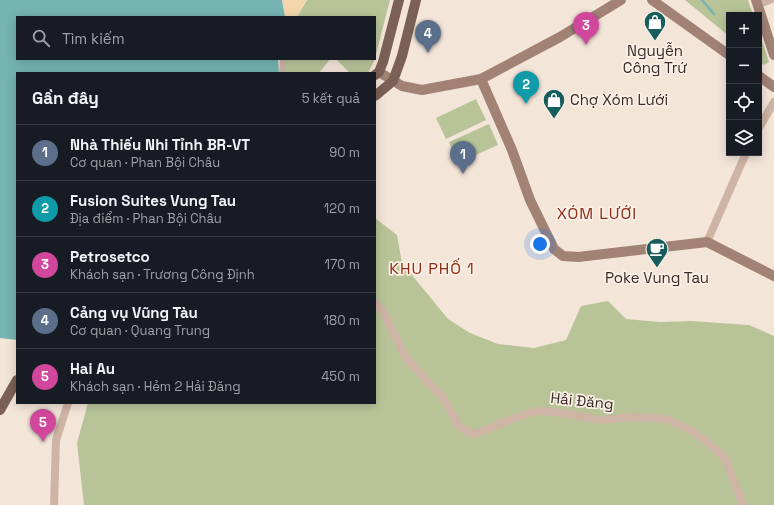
<!DOCTYPE html>
<html lang="vi">
<head>
<meta charset="utf-8">
<style>
	body { margin:0; font-family:"Space Grotesk",sans-serif; background:#20242c; color:#f1f3f6 }
	.controls { position:absolute; right:12px; top:12px; display:grid; overflow:hidden; border-radius:0px; box-shadow:0 2px 10px #0003 }
	.controls button { width:36px; height:36px; display:grid; place-items:center; padding:0; border:0; border-bottom:1px solid #363941; background:#171b24; color:#f1f3f6; font:20px sans-serif }
	.you { position:absolute; left:540px; top:244px; width:14px; height:14px; margin:-10px; border:3px solid #fff; border-radius:50%; background:#1a73e8; box-shadow:0 0 0 6px #1a73e833 }
	.badge { display:grid; place-items:center; width:26px; height:26px; border-radius:50%; background:#8fb0b1; color:#fff; font-size:13px; font-weight:700 }
	.pin { position:absolute; translate:-50% -33px; filter:drop-shadow(0 1px 2px #0008) }
	.pin::after { content:''; position:absolute; top:21px; width:14px; height:12px; background:inherit; clip-path:polygon(0 0,100% 0,50% 100%) }
	.list { margin:0; padding:0; list-style:none }
	h2 { display:flex; justify-content:space-between; align-items:center; height:52px; margin:0; padding:0 16px; font-size:17px }
	h2 small { font-size:13px; font-weight:400; color:#9ea1a6 }
	.list li { display:grid; grid-template-columns:26px 1fr auto; gap:12px; align-items:center; box-sizing:border-box; height:56px; padding:0 16px; border-top:1px solid #363941 }
	.list b { display:block; font-size:15px; white-space:nowrap }
	.list p { margin:0; font-size:13px; white-space:nowrap; color:#9ea1a6 }
	.list em { font-size:13px; font-style:normal; color:#9ea1a6 }
	.icon { flex:none; width:22px; height:22px; fill:none; stroke:currentColor; stroke-width:2; stroke-linecap:round; stroke-linejoin:round }
	.map { position:relative; flex:none; width:774px; height:505px; overflow:hidden }
	.search { position:absolute; background:#171b24; box-shadow:0 2px 10px #0003; left:16px; top:16px; width:360px; height:44px; display:flex; align-items:center; gap:10px; box-sizing:border-box; padding:0 14px; border-radius:0px; color:#9ea1a6; font-size:15px }
	.panel { position:absolute; background:#171b24; box-shadow:0 2px 10px #0003; left:16px; top:72px; width:360px; height:332px; border-radius:0px }
	.map>svg:first-child { display:block }
	.green { fill:#b8c498 }
	.sand { fill:#f3d6ac }
	.water { fill:#75b4b2 }
	.lines { fill:none; stroke-linecap:round; stroke-linejoin:round }
	.stream { stroke:#75b4b2; stroke-width:2.5 }
	.pedestrian { stroke:#cdb4a4; stroke-width:6 }
	.minor { stroke:#cdb4a4; stroke-width:8 }
	.secondary { stroke:#a18275; stroke-width:10 }
	.primary { stroke:#7b6056; stroke-width:10 }
	.labels { text-anchor:middle; stroke-width:3.5; stroke-linejoin:round; paint-order:stroke }
	.poi-label { font-size:15px; fill:#382a26; stroke:#fbf0e6 }
	.street-label { font-size:15px; fill:#382a26; stroke:#fbf0e6 }
	.neighbourhood-label { font-size:16px; letter-spacing:1px; fill:#8e2c17; stroke:#fbf0e6 }
</style>
</head>
<body>
<div class="map">
<svg width="774" height="505" viewBox="0 0 774 505">
	<rect width="100%" height="100%" fill="#f4e5d9"/>
	<path class="green" d="M 307,0 L 390,0 L 375,58 L 375,17 L 297,17 Z
		M 685,0 L 748,0 L 753,15 L 729,15 L 729,36 Z
		M 759,32 L 769,62 L 764,65 L 759,61 Z
		M 283,59 L 330,59 L 319,73 L 285,73 Z
		M 336,59 L 375,59 L 368,73 L 350,73 Z
		M 476,99 L 486,120 L 446,139 L 436,118 Z
		M 489,124 L 498,145 L 458,163 L 449,142 Z
		M 375,218 L 397,235 L 402,263 L 448,319 L 470,333 L 498,344 L 534,348 L 566,340 L 581,306 L 608,301 L 626,319 L 660,322 L 691,321 L 749,325 L 774,336 L 774,505 L 84,505 L 77,443 L 88,403 L 375,403 Z"/>
	<path class="sand" d="M 282,0 L 306,0 L 297,17 L 285,17 Z"/>
	<path class="water" d="M 0,0 L 282,0 L 285,17 L 17,17 L 17,59 L 278,59 L 279,73 L 17,73 L 17,340 L 0,338 Z"/>
	<g class="lines">
		<path class="stream" d="M 702,0 L 714,14"/>
		<path class="pedestrian" d="M 282,73 L 283,59"/>
		<path class="minor" d="M 758,4 L 770,0
			M 759,128 L 774,102
			M 707,242 L 746,153
			M 375,302 L 383,311 L 406,358 L 442,397 L 459,426 L 469,433 L 477,433 L 514,418 L 537,411 L 555,412 L 601,420 L 635,417 L 666,419 L 691,431 L 709,443 L 726,460 L 743,505
			M 54,505 L 56,440 L 68,403"/>
		<path class="secondary" d="M 652,0 L 729,55
			M 756,0 L 774,55
			M 379,72 L 402,86 L 422,90 L 481,79 L 560,37 L 621,0
			M 759,76 L 774,87
			M 481,79 L 512,150 L 530,200 L 554,249 L 563,256 L 578,257 L 707,242 L 774,276"/>
		<path class="primary" d="M 375,75 L 379,72 L 383,62 L 399,0
			M 375,96 L 393,81 L 402,56 L 416,0
			M 0,410 L 17,380"/>
	</g>
	<defs>
		<g id="shop-pin" transform="scale(1.15)"><path d="M0 17L-7.5 6A9.5 9.5 0 1 1 7.5 6Z" fill="#185d5d" stroke="#fbf0e6"/><path d="M-5-2.5h2.3a2.7 3.5 0 0 1 5.4 0H5L5.5 6h-11ZM-1.5-2.5h3a1.5 2.3 0 0 0-3 0Z" fill="#fff"/></g>
		<g id="cafe-pin" transform="scale(1.15)"><path d="M0 17L-7.5 6A9.5 9.5 0 1 1 7.5 6Z" fill="#185d5d" stroke="#fbf0e6"/><path d="M-5.5-4.5H6V0H3Q3 3.5 0 3.5H-2.5Q-5.5 3.5-5.5 0ZM3-3.2v2h1.7v-2ZM-6 4.5H4V6H-6Z" fill="#fff"/></g>
	</defs>
	<g fill-rule="evenodd">
		<use href="#shop-pin" x="655" y="22"/>
		<use href="#shop-pin" x="554" y="100"/>
		<use href="#cafe-pin" x="657" y="249"/>
	</g>
	<g class="labels">
		<g class="poi-label">
			<text x="655" y="56">Nguyễn<tspan x="655" dy="17">Công Trứ</tspan></text>
			<text x="570" y="105" text-anchor="start">Chợ Xóm Lưới</text>
			<text x="657" y="283">Poke Vung Tau</text>
		</g>
		<g class="street-label">
			<text transform="translate(582 401) rotate(6)" y="5">Hải Đăng</text>
		</g>
		<g class="neighbourhood-label">
			<text x="597" y="219">XÓM LƯỚI</text>
			<text x="432" y="274">KHU PHỐ 1</text>
		</g>
	</g>
</svg>
<div class="controls">
<button>+</button>
<button>−</button>
<button><svg class="icon" aria-label="locate" viewBox="0 0 24 24"><circle cx="12" cy="12" r="6"/><path d="M12 2v4M12 18v4M2 12h4M18 12h4"/></svg></button>
<button><svg class="icon" aria-label="layers" viewBox="0 0 24 24"><path d="M12 4l9 5-9 5-9-5zM3 14l9 5 9-5"/></svg></button>
</div>
<div class="you"></div>
<div class="pin badge" style="left:463px;top:174px;background:#5c6f8a">1</div>
<div class="pin badge" style="left:526px;top:104px;background:#0f9aa8">2</div>
<div class="pin badge" style="left:586px;top:45px;background:#d1479c">3</div>
<div class="pin badge" style="left:428px;top:53px;background:#5c6f8a">4</div>
<div class="pin badge" style="left:43px;top:442px;background:#d1479c">5</div>
<div class="search"><svg class="icon" aria-label="search" viewBox="0 0 24 24"><circle cx="10" cy="10" r="6"/><path d="M15 15l6 6"/></svg>Tìm kiếm</div>
<section class="panel">
<h2>Gần đây<small>5 kết quả</small></h2>
<ul class="list">
<li><span class="badge" style="background:#5c6f8a">1</span><div><b>Nhà Thiếu Nhi Tỉnh BR-VT</b><p>Cơ quan · Phan Bội Châu</p></div><em>90 m</em></li>
<li><span class="badge" style="background:#0f9aa8">2</span><div><b>Fusion Suites Vung Tau</b><p>Địa điểm · Phan Bội Châu</p></div><em>120 m</em></li>
<li><span class="badge" style="background:#d1479c">3</span><div><b>Petrosetco</b><p>Khách sạn · Trương Công Định</p></div><em>170 m</em></li>
<li><span class="badge" style="background:#5c6f8a">4</span><div><b>Cảng vụ Vũng Tàu</b><p>Cơ quan · Quang Trung</p></div><em>180 m</em></li>
<li><span class="badge" style="background:#d1479c">5</span><div><b>Hai Au</b><p>Khách sạn · Hẻm 2 Hải Đăng</p></div><em>450 m</em></li>
</ul>
</section>
</div>
</body>
</html>
